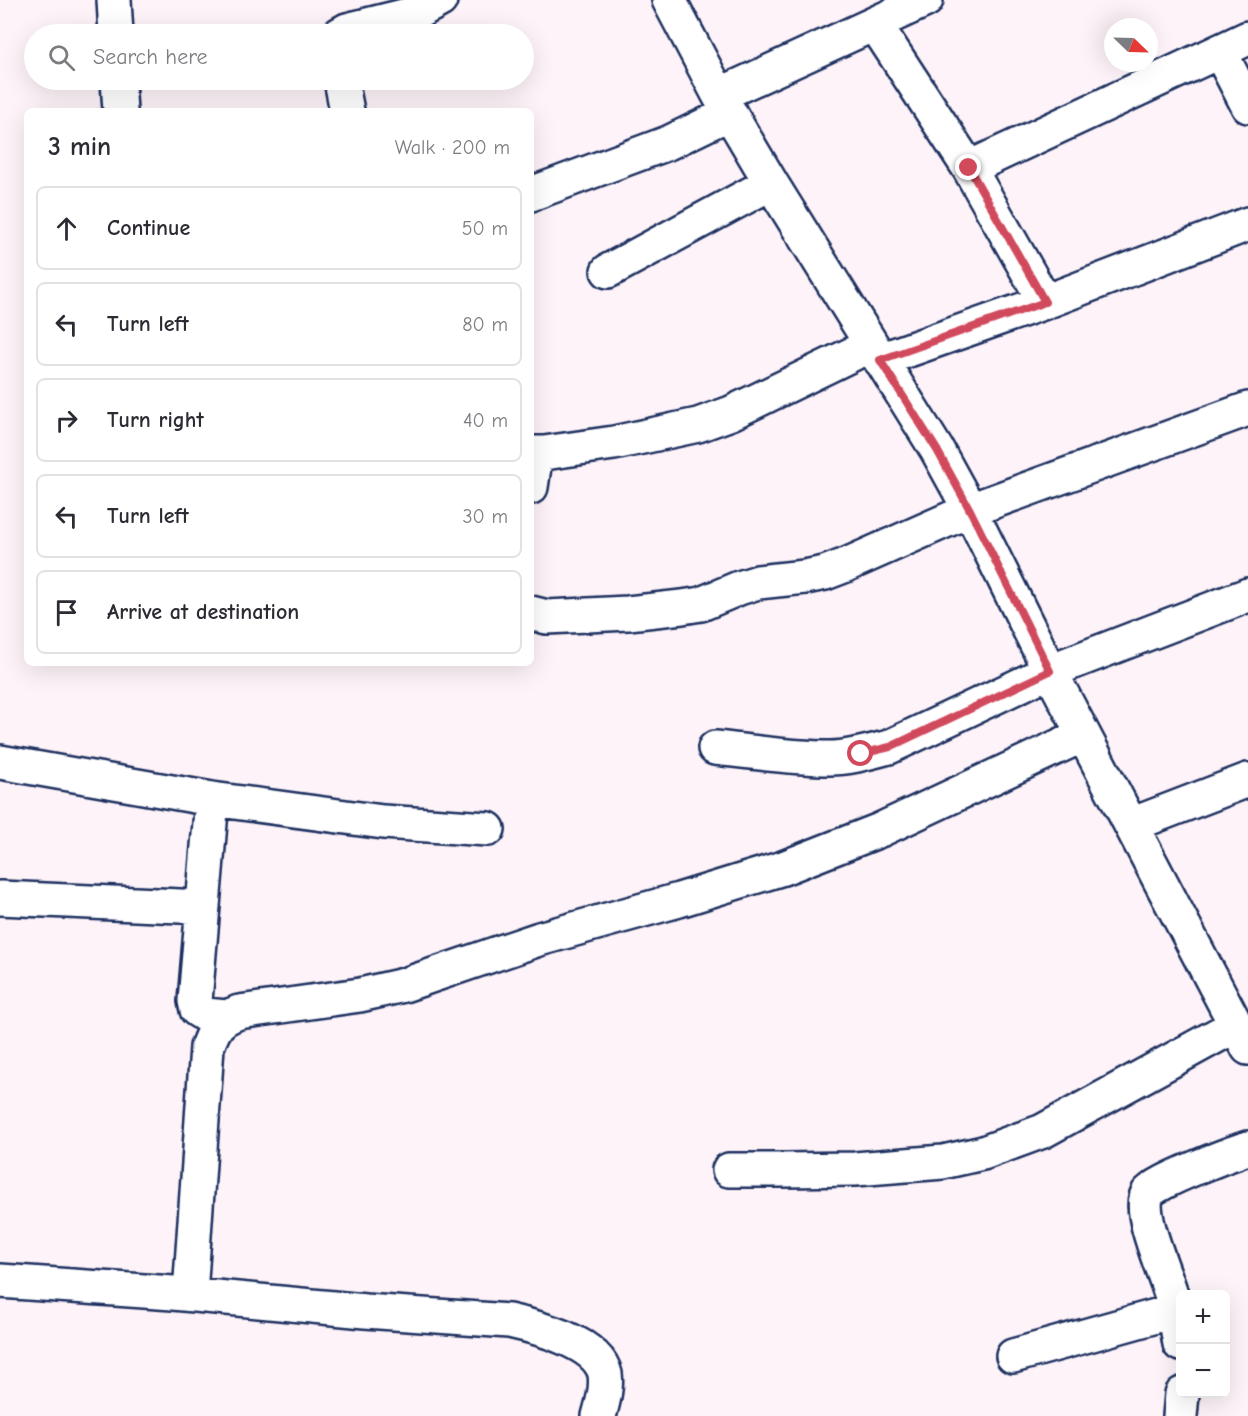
<!DOCTYPE html>
<html lang="en">
<head>
<meta charset="utf-8">
<style>
	body { margin:0; font-family:"Comic Neue",sans-serif; background:#f2f2f3; color:#2b2b33 }
	.controls { position:absolute; right:18px; bottom:18px; display:grid; overflow:hidden; border-radius:9px; box-shadow:0 6px 24px #0002 }
	.controls button { width:54px; height:54px; display:grid; place-items:center; padding:0; border:0; border-bottom:2px solid #e1e1e2; background:#fff; color:#2b2b33; font:30px sans-serif }
	.compass { position:absolute; left:1104px; top:18px; width:54px; height:54px; border-radius:50%; background:#fff; box-shadow:0 6px 24px #0002; rotate:113deg }
	.stop { position:absolute; width:18px; height:18px; margin:-14px; border:4px solid #d1495b; border-radius:50%; background:#fff }
	.stop.end { background:#d1495b; border-color:#fff; box-shadow:0 2px 6px #0008 }
	.list { margin:0; padding:0; list-style:none }
	h2 { display:flex; justify-content:space-between; align-items:center; height:78px; margin:0; padding:0 24px; font-size:26px }
	h2 small { font-size:20px; font-weight:400; color:#7c7c81 }
	.list li { display:grid; grid-template-columns:39px 1fr auto; gap:18px; align-items:center; box-sizing:border-box; height:84px; margin:0 12px 12px; padding:0 12px; border:2px solid #e1e1e2; border-radius:9px }
	.list b { display:block; font-size:22px; white-space:nowrap }
	.list em { font-size:20px; font-style:normal; color:#7c7c81 }
	.icon { flex:none; width:33px; height:33px; fill:none; stroke:currentColor; stroke-width:2; stroke-linecap:round; stroke-linejoin:round }
	.map { position:relative; flex:none; width:1248px; height:1416px; overflow:hidden }
	.search { position:absolute; background:#fff; box-shadow:0 6px 24px #0002; left:24px; top:24px; width:510px; height:66px; display:flex; align-items:center; gap:15px; box-sizing:border-box; padding:0 21px; border-radius:33px; color:#7c7c81; font-size:22px }
	.panel { position:absolute; background:#fff; box-shadow:0 6px 24px #0002; left:24px; top:108px; width:510px; height:558px; border-radius:9px }
	.map>svg:first-child { display:block }
	.lines { fill:none; stroke-linecap:round; stroke-linejoin:round }
	.minor-casing { stroke:#1b2f5e; stroke-width:38 }
	.minor { stroke:#fff; stroke-width:33 }
	.route { stroke:#d1495b; stroke-width:8 }
</style>
</head>
<body>
<div class="map">
<svg width="1248" height="1416" viewBox="0 0 1248 1416">
	<rect width="100%" height="100%" fill="#fef3f8"/>
	<filter id="ink" filterUnits="userSpaceOnUse"><feTurbulence type="fractalNoise" baseFrequency=".0167" numOctaves="2"/><feDisplacementMap in="SourceGraphic" scale="12" xChannelSelector="R" yChannelSelector="G"/><feConvolveMatrix kernelMatrix="1 2 1 2 8 2 1 2 1" color-interpolation-filters="sRGB"/></filter>
	<g filter="url(#ink)">
		<g class="lines">
			<g class="minor-casing">
				<path id="minor" d="M 114,0 L 116,34
					M 669,0 L 719,95 L 771,183 L 937,450 L 970,510 L 1050,671 L 1248,1048
					M 875,24 L 969,168 L 1045,302
					M 340,34 L 347,30 L 416,13 L 440,0
					M 1220,52 L 1248,106
					M 118,80 L 120,111
					M 341,80 L 347,111
					M 719,95 L 926,0
					M 969,168 L 1248,38
					M 531,194 L 668,143 L 730,113
					M 608,271 L 771,183
					M 880,360 L 1045,302 L 1248,224
					M 531,453 L 544,453 L 614,443 L 698,425 L 731,413 L 871,345
					M 531,487 L 536,453
					M 531,613 L 547,617 L 628,613 L 682,607 L 701,604 L 739,588 L 758,582 L 805,577 L 825,573 L 846,565 L 970,510 L 1248,409
					M 715,748 C 753,752 792,758 830,758 C 850,758 870,752 889,747 L 1050,671 L 1248,595
					M 0,762 L 212,799 L 383,822 L 488,829
					M 212,799 L 195,1001 L 197,1010 L 205,1015 L 226,1017
					M 1131,825 L 1248,780
					M 0,898 L 203,907
					M 729,1170 L 785,1170 L 855,1169 L 943,1162 L 983,1153 L 1043,1131 L 1236,1025
					M 0,1281 L 173,1293 L 365,1311 L 509,1321 C 536,1327 598,1342 605,1374 C 607,1388 603,1402 599,1416
					M 190,1294 L 207,1047 C 215,1026 218,1020 239,1012 L 360,995 L 404,985 L 539,939 L 679,900 L 783,868 L 880,830 L 1083,735
					M 1180,1344 C 1177,1327 1175,1310 1171,1294 C 1165,1273 1136,1209 1148,1193 C 1155,1182 1232,1153 1248,1148
					M 1013,1356 L 1174,1311
					M 1180,1416 L 1182,1394"/>
			</g>
			<use href="#minor" class="minor"/>
		</g>
	</g>
	<g class="lines" filter="url(#ink)">
		<path class="route" d="M 861,754 L 890,747 L 1050,671 L 970,510 L 937,450 L 880,360 L 1045,302 L 969,168"/>
	</g>
</svg>
<div class="controls">
<button>+</button>
<button>−</button>
</div>
<svg class="compass" viewBox="-18 -18 36 36"><path d="M0-13l5 13h-10z" fill="#e53935"/><path d="M0 13l5-13h-10z" fill="#7c7c81"/></svg>
<div class="stop" style="left:861px;top:754px"></div>
<div class="stop end" style="left:969px;top:168px"></div>
<div class="search"><svg class="icon" aria-label="search" viewBox="0 0 24 24"><circle cx="10" cy="10" r="6"/><path d="M15 15l6 6"/></svg>Search here</div>
<section class="panel">
<h2>3 min<small>Walk · 200 m</small></h2>
<ul class="list">
<li><svg class="icon" aria-label="ahead" viewBox="0 0 24 24"><path d="M12 20V5M6 11l6-6 6 6"/></svg><div><b>Continue</b></div><em>50 m</em></li>
<li><svg class="icon" aria-label="left" viewBox="0 0 24 24"><path d="M17 20v-9H6M10 6l-5 5 5 5"/></svg><div><b>Turn left</b></div><em>80 m</em></li>
<li><svg class="icon" aria-label="right" viewBox="0 0 24 24"><path d="M7 20v-9h11M14 6l5 5-5 5"/></svg><div><b>Turn right</b></div><em>40 m</em></li>
<li><svg class="icon" aria-label="left" viewBox="0 0 24 24"><path d="M17 20v-9H6M10 6l-5 5 5 5"/></svg><div><b>Turn left</b></div><em>30 m</em></li>
<li><svg class="icon" aria-label="arrive" viewBox="0 0 24 24"><path d="M6 21V4h12l-3 4 3 4H6"/></svg><div><b>Arrive at destination</b></div></li>
</ul>
</section>
</div>
</body>
</html>
